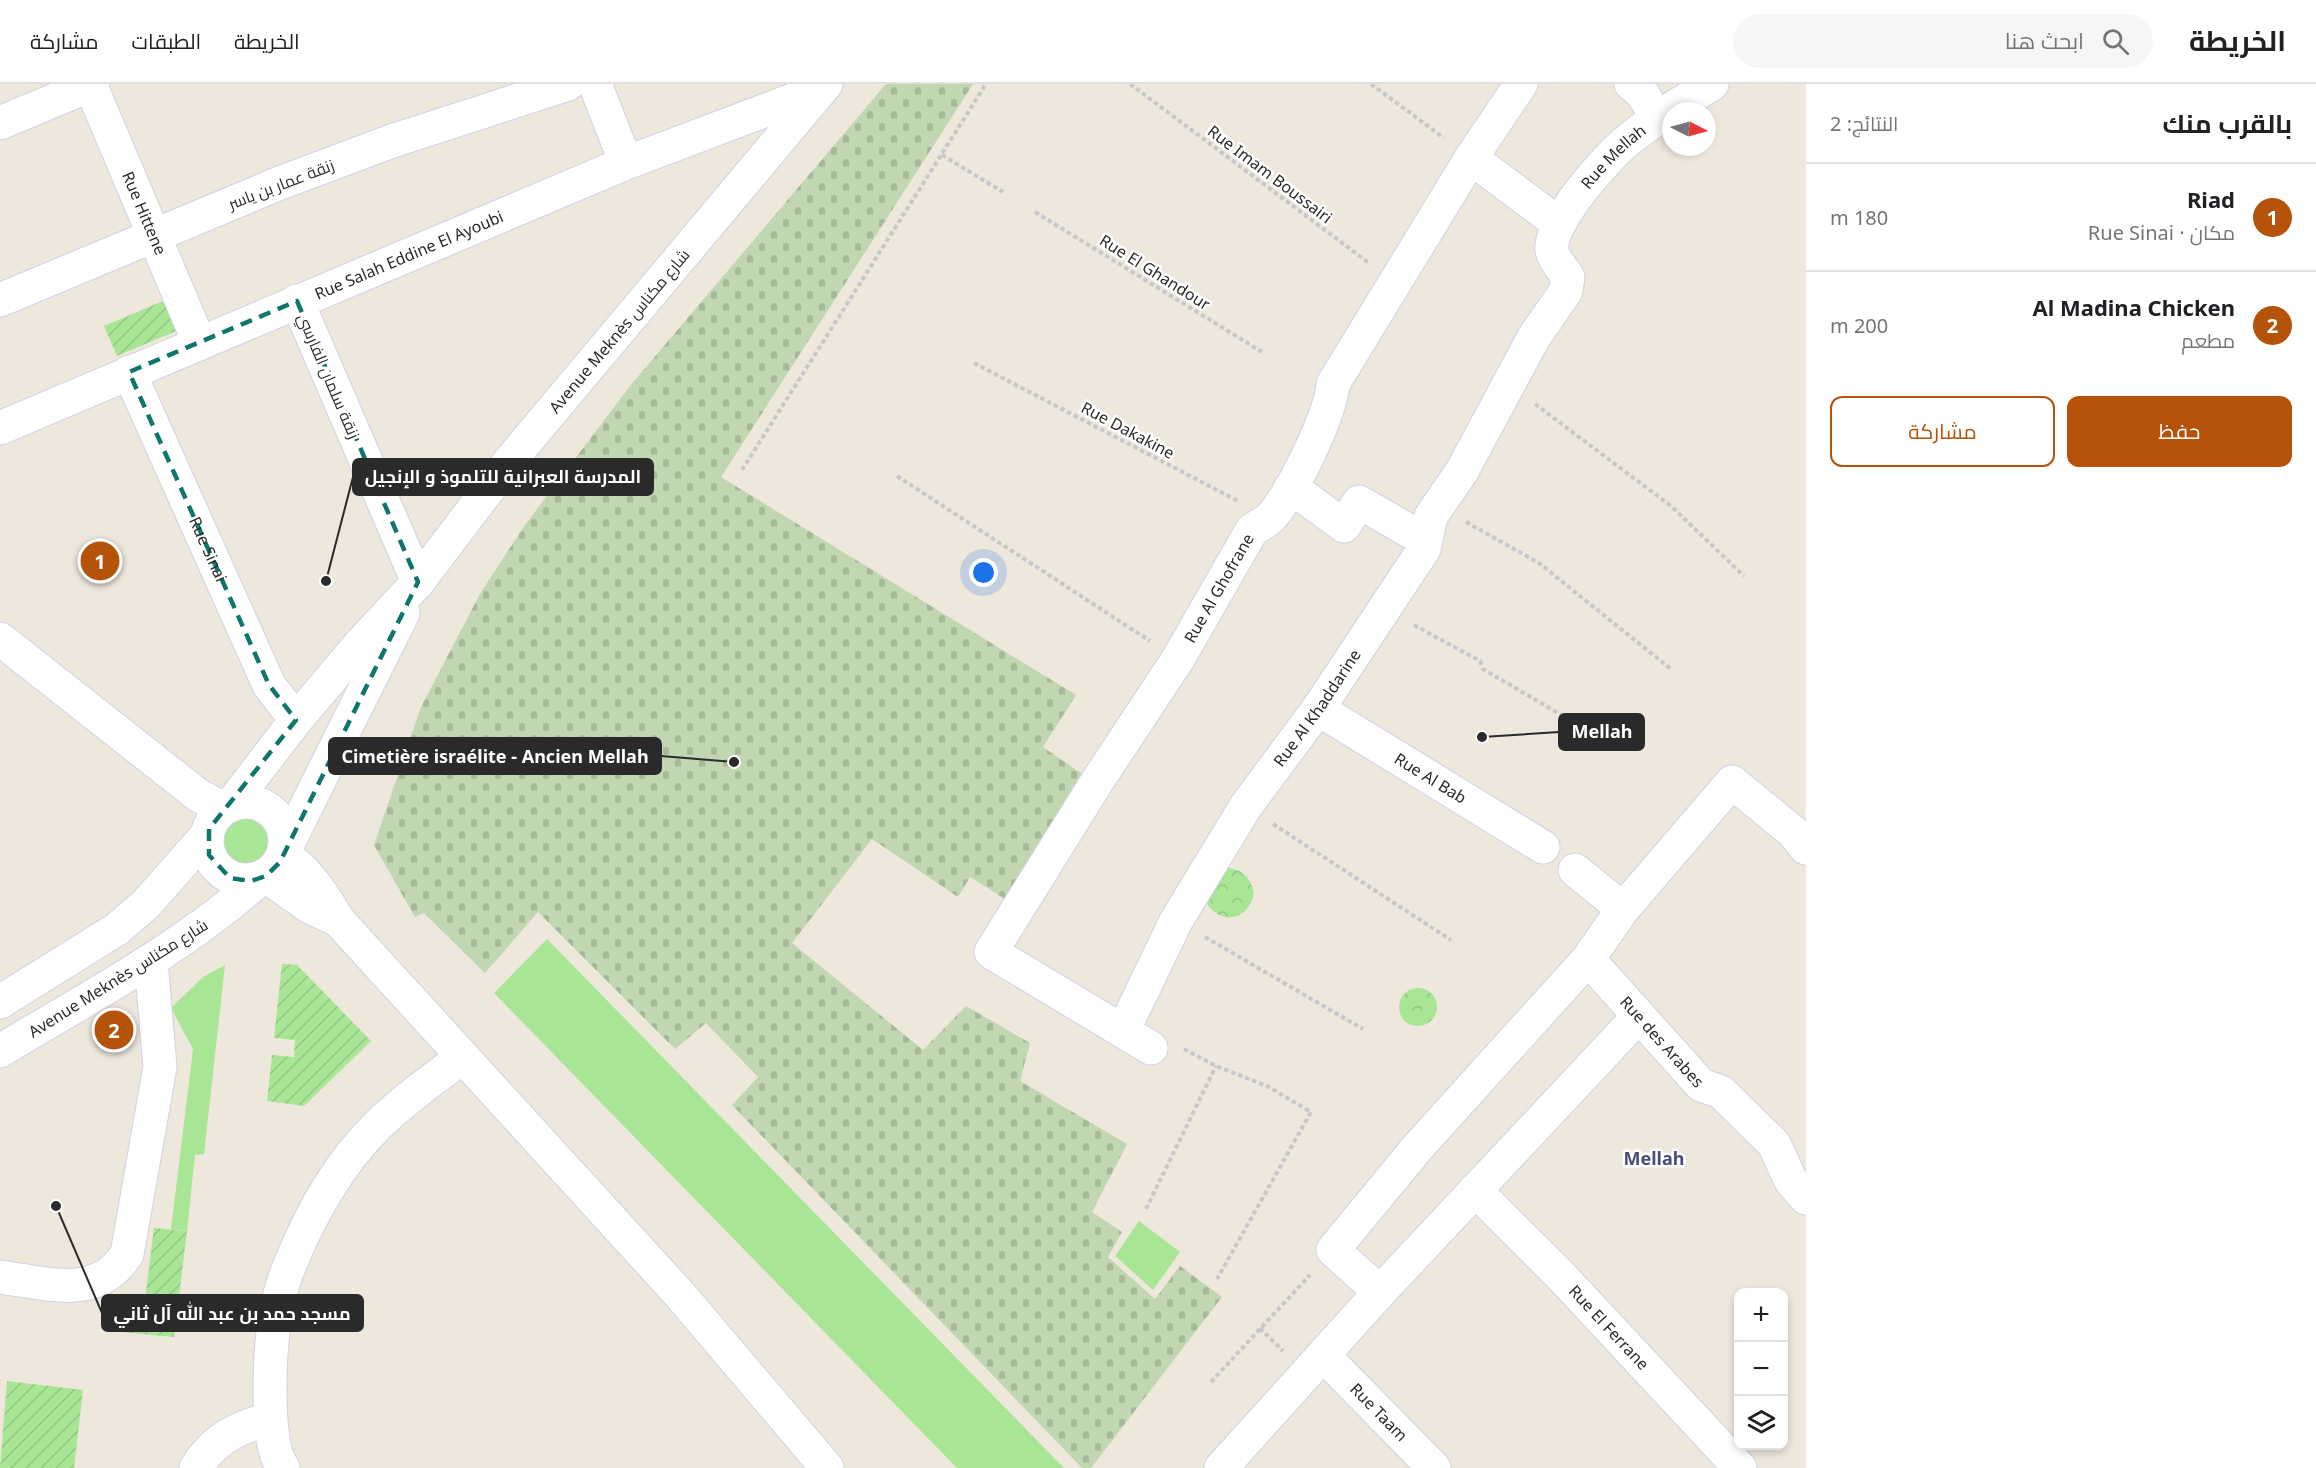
<!DOCTYPE html>
<html lang="ar">
<head>
<meta charset="utf-8">
<style>
	body { margin:0; font-family:"Noto Sans",Cairo,sans-serif; background:#f6f6f6; color:#202124; direction:rtl }
	.controls { position:absolute; right:18px; bottom:18px; display:grid; overflow:hidden; border-radius:12px; box-shadow:0 3px 9px #0003 }
	.controls button { width:54px; height:54px; display:grid; place-items:center; padding:0; border:0; border-bottom:2px solid #e0e0e0; background:#fff; color:#202124; font:30px sans-serif }
	.compass { position:absolute; left:1662px; top:18px; width:54px; height:54px; border-radius:50%; background:#fff; box-shadow:0 3px 9px #0003; rotate:96deg }
	.you { position:absolute; left:984px; top:489px; width:21px; height:21px; margin:-15px; border:4px solid #fff; border-radius:50%; background:#1a73e8; box-shadow:0 0 0 9px #1a73e833 }
	.badge { display:grid; place-items:center; width:39px; height:39px; border-radius:50%; background:#b45309; color:#fff; font-size:20px; font-weight:700 }
	.pin { position:absolute; translate:-50% -50%; border:3px solid #fff; box-shadow:0 2px 6px #0006 }
	.list { margin:0; padding:0; list-style:none }
	h2 { display:flex; justify-content:space-between; align-items:center; height:78px; margin:0; padding:0 24px; font-size:26px }
	h2 small { font-size:20px; font-weight:400; color:#757577 }
	.list li { display:grid; grid-template-columns:39px 1fr auto; gap:18px; align-items:center; box-sizing:border-box; height:108px; padding:0 24px; border-top:2px solid #e0e0e0 }
	.list b { display:block; font-size:22px; white-space:nowrap }
	.list p { margin:0; font-size:20px; white-space:nowrap; color:#757577 }
	.list em { font-size:20px; font-style:normal; color:#757577 }
	.actions { display:flex; gap:12px; padding:18px 24px }
	.actions a { flex:1; padding:14px 0; border:2px solid #b45309; border-radius:12px; text-align:center; font-size:21px; color:#b45309 }
	.actions .main { background:#b45309; color:#fff }
	.icon { flex:none; width:33px; height:33px; fill:none; stroke:currentColor; stroke-width:2; stroke-linecap:round; stroke-linejoin:round }
	.map { position:relative; flex:none; width:1806px; height:1384px; overflow:hidden; direction:ltr }
	header { display:flex; align-items:center; gap:36px; box-sizing:border-box; height:84px; padding:0 30px; background:#fff; border-bottom:2px solid #e0e0e0 }
	header strong { font-size:28px }
	nav { display:flex; gap:33px; margin-inline-start:auto; font-size:21px }
	.search { width:420px; height:54px; background:#f6f6f6; display:flex; align-items:center; gap:15px; box-sizing:border-box; padding:0 21px; border-radius:33px; color:#757577; font-size:22px }
	main { display:flex }
	aside { flex:1; background:#fff }
	.map>svg:first-child { display:block }
	.grass { fill:#a8e696 }
	.forest { fill:url(#forest-crowns) }
	.cemetery { fill:url(#cemetery-stones) }
	.garden { fill:url(#garden-furrows) }
	.lines { fill:none; stroke-linecap:round; stroke-linejoin:round }
	.minor-casing { stroke:#d1d2e4; stroke-width:35 }
	.path { stroke:#c8c8c8; stroke-width:4; stroke-dasharray:4.5 3; stroke-linecap:butt }
	.minor { stroke:#fff; stroke-width:33 }
	.marked { fill:none; stroke:#0f766e; stroke-width:4.5; stroke-dasharray:12 8; stroke-linejoin:round }
	.labels { text-anchor:middle; stroke-width:5; stroke-linejoin:round; paint-order:stroke }
	.street-label { font-size:16px; fill:#2a2a2a; stroke:#fff }
	.neighbourhood-label { font-size:18px; font-weight:bold; fill:#494c7d; stroke:#fff }
	.leader { fill:none; stroke:#2a2a2a; stroke-width:2 }
	.callout-dot { fill:#2a2a2a; stroke:#fff; stroke-width:2 }
	.callout { fill:#2a2a2a; stroke:#2a2a2a; stroke-width:2 }
	.callout-label { font-size:18px; text-anchor:middle; font-weight:bold; fill:#fff }
</style>
</head>
<body>
<header>
<strong>الخريطة</strong>
<div class="search"><svg class="icon" aria-label="search" viewBox="0 0 24 24"><circle cx="10" cy="10" r="6"/><path d="M15 15l6 6"/></svg>ابحث هنا</div>
<nav><a>الخريطة</a><a>الطبقات</a><a>مشاركة</a></nav>
</header>
<main>
<aside>
<h2>بالقرب منك<small>النتائج: 2</small></h2>
<ul class="list">
<li><span class="badge">1</span><div><b>Riad</b><p>مكان · Rue Sinai</p></div><em>180 m</em></li>
<li><span class="badge">2</span><div><b>Al Madina Chicken</b><p>مطعم</p></div><em>200 m</em></li>
</ul>
<div class="actions"><a class="main">حفظ</a><a>مشاركة</a></div>
</aside>
<div class="map">
<svg width="1806" height="1384" viewBox="0 0 1806 1384">
	<defs>
		<pattern id="forest-crowns" width="20" height="18" patternUnits="userSpaceOnUse" patternTransform="scale(1.5)"><rect width="20" height="18" fill="#a8e696"/><path d="M2 6a3 3 0 1 1 6 0M12 15a3 3 0 1 1 6 0" fill="none" stroke="#91c581"/></pattern>
		<pattern id="cemetery-stones" width="16" height="16" patternUnits="userSpaceOnUse" patternTransform="scale(1.5)"><rect width="16" height="16" fill="#c0d7b2"/><path d="M2 7V4a2 2 0 0 1 4 0v3zM10 15v-3a2 2 0 0 1 4 0v3z" fill="#a5b999"/></pattern>
		<pattern id="garden-furrows" width="10" height="10" patternUnits="userSpaceOnUse" patternTransform="scale(1.5)"><rect width="10" height="10" fill="#a8e696"/><path d="M-1 1l2-2M0 10L10 0M9 11l2-2" fill="none" stroke="#91c581"/></pattern>
	</defs>
	<rect width="100%" height="100%" fill="#ede7dc"/>
	<path class="grass" d="M220 758a25 25 0 1 1 50 0a25 25 0 1 1-50 0Z
		M 547,855 L 1064,1384 L 957,1384 L 494,909 Z
		M 225,881 L 204,1070 L 195,1071 L 187,1147 L 171,1145 L 193,965 L 171,924 L 203,893 Z
		M 1139,1137 L 1180,1168 L 1153,1206 L 1115,1172 Z"/>
	<path class="forest" d="M 1226,784 C 1243,785 1251,794 1254,810 C 1247,840 1216,841 1204,814 Z
		M1399 923a19 19 0 1 1 38 0a19 19 0 1 1-38 0Z"/>
	<path class="cemetery" d="M 886,0 L 973,0 L 721,393 L 1076,611 L 1043,663 L 1088,694 L 1008,817 L 970,793 L 958,813 L 872,755 L 792,859 L 923,966 L 966,922 L 1030,959 L 1020,997 L 1127,1060 L 1092,1128 L 1122,1148 L 1108,1173 L 1155,1215 L 1180,1182 L 1222,1213 L 1091,1384 L 1082,1384 L 732,1021 L 758,993 L 706,939 L 675,965 L 538,828 L 485,889 L 424,829 L 415,833 L 374,761 L 421,623 L 481,508 L 525,441 L 630,302 Z"/>
	<path class="garden" d="M 163,217 L 176,247 L 117,272 L 104,242 Z
		M 282,880 L 297,881 L 371,957 L 304,1022 L 267,1017 L 272,971 L 294,973 L 295,956 L 274,954 Z
		M 154,1144 L 187,1147 L 174,1253 L 121,1248 L 123,1222 L 144,1224 Z
		M 7,1297 L 83,1306 L 74,1384 L 0,1384 Z"/>
	<g class="lines">
		<g class="minor-casing">
			<g id="minor">
				<path id="s1" d="M 90,0 L 199,258"/>
				<path d="M 595,0 L 626,79"/>
				<path d="M 1631,0 L 1642,9 L 1658,35"/>
				<path d="M 0,39 L 93,0"/>
				<path d="M 1471,74 L 1558,139"/>
				<path d="M 0,216 L 280,99 L 392,57 L 568,0"/>
				<path d="M 297,217 L 418,498"/>
				<path id="s2" d="M 129,288 L 269,601 L 296,636"/>
				<path id="s3" d="M 0,344 L 626,79 L 819,6"/>
				<path d="M 1291,403 L 1344,442 L 1359,418 L 1411,448 L 1427,450"/>
				<path d="M 0,555 L 198,711 L 223,725"/>
				<path id="s4" d="M 1318,625 L 1543,763"/>
				<circle cx="246" cy="757" r="39"/>
				<path d="M 230,722 L 296,636 L 362,558 L 418,498 L 509,378 L 826,0"/>
				<path d="M 285,765 L 403,529"/>
				<path d="M 283,770 C 308,787 323,810 338,836 L 682,1213 L 827,1384"/>
				<path d="M 1575,786 L 1623,825"/>
				<path d="M 266,792 L 310,823 L 338,836"/>
				<path id="s5" d="M 1588,875 L 1701,1001 L 1721,1008 L 1774,1060 L 1791,1097 L 1806,1114"/>
				<path d="M 0,918 L 117,845 L 146,820 L 207,751"/>
				<path id="s6" d="M 1123,947 L 1176,837 L 1246,722 L 1318,625 L 1424,465 L 1431,432 L 1462,387 L 1534,253 L 1566,207 L 1568,193 C 1563,185 1553,175 1552,166 C 1548,139 1606,74 1627,57 C 1653,35 1683,18 1712,0"/>
				<path id="s7" d="M 1151,964 L 991,868 L 1098,696 L 1178,575 L 1252,446 C 1258,442 1266,438 1271,433 C 1292,410 1331,330 1333,300 L 1471,74 L 1521,0"/>
				<path d="M 0,967 C 89,913 183,864 261,794"/>
				<path id="s8" d="M 1475,1106 L 1563,1194 L 1740,1384"/>
				<path d="M 0,1193 C 48,1199 97,1217 127,1170 L 160,983 L 151,877"/>
				<path d="M 1380,1208 L 1333,1166 L 1418,1063 L 1588,875 L 1623,825 L 1732,698 L 1793,748 L 1806,764"/>
				<path id="s9" d="M 1323,1271 L 1434,1384"/>
				<path d="M 196,1384 C 214,1355 238,1343 270,1335"/>
				<path d="M 283,1384 C 270,1366 270,1326 270,1304 C 270,1266 274,1219 289,1183 C 309,1133 339,1079 378,1041 C 404,1016 433,995 463,973"/>
				<path d="M 1221,1384 L 1380,1208 L 1638,933"/>
			</g>
		</g>
		<path class="path" d="M 1130,0 L 1369,179
			M 1371,0 L 1444,54
			M 942,71 L 1003,108
			M 1035,128 L 1262,268
			M 974,279 L 1238,417
			M 1535,320 L 1671,422 L 1744,492
			M 742,386 L 986,0
			M 897,392 L 1150,557
			M 1466,438 L 1539,479 L 1672,586
			M 1414,541 L 1480,577 L 1483,585 L 1604,656
			M 1273,740 L 1451,856
			M 1205,853 L 1363,945
			M 1184,965 L 1216,982 L 1267,1002 L 1311,1028 L 1217,1195
			M 1146,1125 L 1216,982
			M 1260,1244 L 1283,1267
			M 1211,1298 L 1310,1191"/>
		<use href="#minor" class="minor"/>
	</g>
	<path class="marked" d="M 297,217 L 418,498 L 280,778 L 266,792 L 251,797 L 230,794 L 209,771 L 209,745 L 296,636 L 269,601 L 129,288 Z"/>
	<g class="labels">
		<g class="street-label">
			<text dy="6" stroke="none"><textPath href="#s6" startOffset="1026">Rue Mellah</textPath></text>
			<text transform="translate(1270 90) rotate(37)" y="6">Rue Imam Boussairi</text>
			<text transform="translate(281 100) rotate(-21)" y="6">زنقة عمار بن ياسر</text>
			<text dy="6" stroke="none"><textPath href="#s1" startOffset="140">Rue Hittene</textPath></text>
			<text dy="6" stroke="none"><textPath href="#s3" startOffset="444">Rue Salah Eddine El Ayoubi</textPath></text>
			<text transform="translate(1155 188) rotate(32)" y="6">Rue El Ghandour</text>
			<text transform="translate(619 247) rotate(-50)" y="6">Avenue Meknès شارع مكناس</text>
			<text transform="translate(329 292) rotate(67)" y="6">زنقة سلمان الفارسي</text>
			<text transform="translate(1128 346) rotate(28)" y="6">Rue Dakakine</text>
			<text dy="6" stroke="none"><textPath href="#s2" startOffset="194">Rue Sinai</textPath></text>
			<text dy="6" stroke="none"><textPath href="#s7" startOffset="616">Rue Al Ghofrane</textPath></text>
			<text dy="6" stroke="none"><textPath href="#s6" startOffset="378">Rue Al Khaddarine</textPath></text>
			<text dy="6" stroke="none"><textPath href="#s4" startOffset="132">Rue Al Bab</textPath></text>
			<text transform="translate(118 894) rotate(-32)" y="6">Avenue Meknès شارع مكناس</text>
			<text dy="6" stroke="none"><textPath href="#s5" startOffset="111">Rue des Arabes</textPath></text>
			<text dy="6" stroke="none"><textPath href="#s8" startOffset="192">Rue El Ferrane</textPath></text>
			<text dy="6" stroke="none"><textPath href="#s9" startOffset="80">Rue Taam</textPath></text>
		</g>
		<g class="neighbourhood-label">
			<text x="1654" y="1081">Mellah</text>
		</g>
	</g>
	<path class="leader" d="M326 497L353 393M1482 653L1559 648M734 678L661 672M56 1122L102 1229"/>
	<g class="callout-dot">
		<circle cx="326" cy="497" r="6"/>
		<circle cx="1482" cy="653" r="6"/>
		<circle cx="734" cy="678" r="6"/>
		<circle cx="56" cy="1122" r="6"/>
	</g>
	<g class="callout">
		<rect x="353" y="375" width="300" height="36" rx="6"/>
		<rect x="1559" y="630" width="85" height="36" rx="6"/>
		<rect x="329" y="654" width="332" height="36" rx="6"/>
		<rect x="102" y="1211" width="261" height="36" rx="6"/>
	</g>
	<g class="callout-label">
		<text x="503" y="399">المدرسة العبرانية للتلموذ و الإنجيل</text>
		<text x="1602" y="654">Mellah</text>
		<text x="495" y="679">Cimetière israélite - Ancien Mellah</text>
		<text x="232" y="1236">مسجد حمد بن عبد الله آل ثاني</text>
	</g>
</svg>
<div class="controls">
<button>+</button>
<button>−</button>
<button><svg class="icon" aria-label="layers" viewBox="0 0 24 24"><path d="M12 4l9 5-9 5-9-5zM3 14l9 5 9-5"/></svg></button>
</div>
<svg class="compass" viewBox="-18 -18 36 36"><path d="M0-13l5 13h-10z" fill="#e53935"/><path d="M0 13l5-13h-10z" fill="#757577"/></svg>
<div class="you"></div>
<div class="pin badge" style="left:100px;top:477px">1</div>
<div class="pin badge" style="left:114px;top:946px">2</div>
</div>
</main>
</body>
</html>
